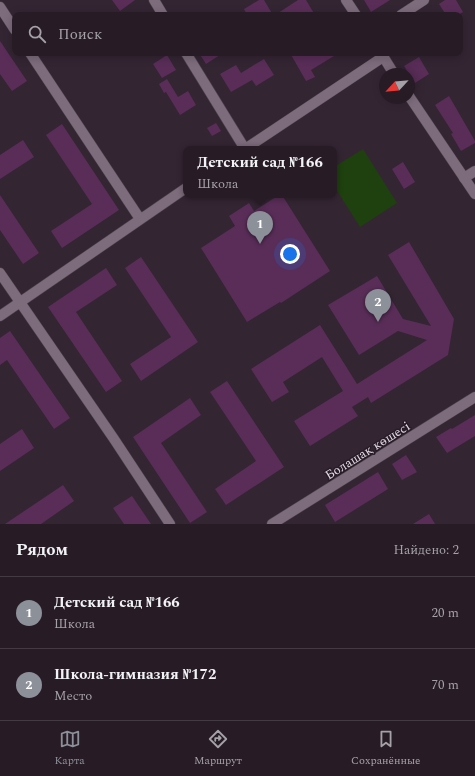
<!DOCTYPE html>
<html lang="ru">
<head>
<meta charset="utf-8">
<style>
	body { margin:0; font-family:Spectral,serif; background:#2f252e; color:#f1f3f6 }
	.compass { position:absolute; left:379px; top:68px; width:36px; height:36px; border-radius:50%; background:#271c26; box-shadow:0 2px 10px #0003; rotate:244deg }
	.you { position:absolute; left:290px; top:254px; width:14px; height:14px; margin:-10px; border:3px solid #fff; border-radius:50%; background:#1a73e8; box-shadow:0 0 0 6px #1a73e833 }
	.badge { display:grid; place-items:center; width:26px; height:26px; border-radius:50%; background:#8c9099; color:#fff; font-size:13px; font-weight:700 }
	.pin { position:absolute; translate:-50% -33px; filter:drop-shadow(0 1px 2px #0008) }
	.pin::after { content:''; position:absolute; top:21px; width:14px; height:12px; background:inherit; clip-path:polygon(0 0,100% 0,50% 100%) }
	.popup { position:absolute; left:183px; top:146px; width:154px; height:52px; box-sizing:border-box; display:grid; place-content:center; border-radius:8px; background:#271c26; filter:drop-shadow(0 1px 3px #0005); font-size:13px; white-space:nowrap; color:#a4a1a7 }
	.popup b { font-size:15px; color:#f1f3f6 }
	.popup::after { content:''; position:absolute; left:50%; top:100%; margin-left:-8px; border:8px solid transparent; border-top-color:#271c26 }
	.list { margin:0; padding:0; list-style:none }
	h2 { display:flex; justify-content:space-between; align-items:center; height:52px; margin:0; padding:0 16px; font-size:17px }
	h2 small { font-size:13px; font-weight:400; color:#a4a1a7 }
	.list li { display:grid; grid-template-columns:26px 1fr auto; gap:12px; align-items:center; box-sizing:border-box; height:72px; padding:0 16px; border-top:1px solid #433a43 }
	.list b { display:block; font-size:15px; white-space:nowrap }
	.list p { margin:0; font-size:13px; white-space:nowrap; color:#a4a1a7 }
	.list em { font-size:13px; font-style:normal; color:#a4a1a7 }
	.icon { flex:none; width:22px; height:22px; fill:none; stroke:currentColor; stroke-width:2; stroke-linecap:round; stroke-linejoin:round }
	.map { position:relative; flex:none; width:475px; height:524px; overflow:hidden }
	.search { position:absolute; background:#271c26; box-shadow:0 2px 10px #0003; left:12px; right:12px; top:12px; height:44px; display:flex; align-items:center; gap:10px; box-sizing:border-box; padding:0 14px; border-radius:8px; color:#a4a1a7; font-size:15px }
	.sheet { height:196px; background:#271c26 }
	nav { display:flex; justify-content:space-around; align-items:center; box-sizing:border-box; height:56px; border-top:1px solid #433a43; background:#271c26; font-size:11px; color:#a4a1a7 }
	nav a { display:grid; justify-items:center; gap:2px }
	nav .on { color:#8c9099 }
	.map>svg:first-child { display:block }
	.green { fill:#1f400f }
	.building { fill:#592d58 }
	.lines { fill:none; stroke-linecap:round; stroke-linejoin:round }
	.street-casing { stroke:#4f434e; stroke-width:11 }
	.secondary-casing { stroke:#4f434e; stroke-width:11 }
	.street { stroke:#7d6c7c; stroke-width:10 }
	.secondary { stroke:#7d6c7c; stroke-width:10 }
	.labels { text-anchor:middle; stroke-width:3; stroke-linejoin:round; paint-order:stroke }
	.street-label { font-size:13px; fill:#e3dae3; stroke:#291c29 }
</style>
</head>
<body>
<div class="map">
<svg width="475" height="524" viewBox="0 0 475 524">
	<rect width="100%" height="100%" fill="#342533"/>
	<path class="green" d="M 363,149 L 397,203 L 360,227 L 334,186 L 334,167 Z"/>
	<path class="building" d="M 112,0 L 135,0 L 120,11 Z
		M 259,0 L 264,0 L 273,15 L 247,15 L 244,9 Z
		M 298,0 L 306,0 L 315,15 L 275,15 Z
		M 364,0 L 390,0 L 371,12 Z
		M 445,0 L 456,0 L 463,12 L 458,15 L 446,15 L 439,4 Z
		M 0,41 L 27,81 L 12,91 L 0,74 Z
		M 199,53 L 223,53 L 206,64 Z
		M 290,53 L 339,53 L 311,70 L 315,77 L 306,81 Z
		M 167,55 L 176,70 L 162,78 L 153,64 Z
		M 419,57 L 429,74 L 415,83 L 404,66 Z
		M 264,59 L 274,75 L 256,86 L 252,80 L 231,92 L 220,74 L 236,65 L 241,73 Z
		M 167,79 L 178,97 L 188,91 L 196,105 L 180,115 L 166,92 L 164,93 L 159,84 Z
		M 449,96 L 475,141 L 475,143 L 461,151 L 451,134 L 453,133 L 435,105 Z
		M 216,123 L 221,131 L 212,136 L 207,128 Z
		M 62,124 L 119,210 L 62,248 L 51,231 L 92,204 L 46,135 Z
		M 23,140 L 34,157 L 0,179 L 0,155 Z
		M 403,162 L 415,182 L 404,189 L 392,169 Z
		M 0,195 L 39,253 L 23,264 L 0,230 Z
		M 279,195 L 282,195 L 330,271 L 281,303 L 280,302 L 247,322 L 201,248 L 235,226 L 229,216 L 249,203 L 254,211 Z
		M 409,242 L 454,319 L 448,355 L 371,403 L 368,397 L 352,407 L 358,416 L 310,446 L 294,421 L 343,391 L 322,357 L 283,382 L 289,392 L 272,402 L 251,369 L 320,325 L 357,384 L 427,340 L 398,331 L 359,355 L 328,305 L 377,276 L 403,319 L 431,326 L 388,255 Z
		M 141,257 L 198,342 L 141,381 L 130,364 L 171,337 L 125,268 Z
		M 106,268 L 117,285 L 76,312 L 122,381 L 106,392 L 48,307 Z
		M 10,331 L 70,418 L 54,429 L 7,360 L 0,365 L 0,338 Z
		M 227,381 L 284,467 L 226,505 L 215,489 L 256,461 L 210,392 Z
		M 190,398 L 201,415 L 161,443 L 207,512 L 190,523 L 133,437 Z
		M 475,415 L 475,436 L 447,453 L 436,437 L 451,428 L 452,429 Z
		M 22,429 L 34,448 L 0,471 L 0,444 Z
		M 406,455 L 417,472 L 402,480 L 392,464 Z
		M 378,472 L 388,489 L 335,522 L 325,505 Z
		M 63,485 L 74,501 L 41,524 L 5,524 Z
		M 132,496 L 151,524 L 124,524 L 113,508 Z
		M 429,514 L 435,524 L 413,524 Z"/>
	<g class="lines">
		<g class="street-casing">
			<path id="street" d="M 154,0 L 163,15
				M 0,7 L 15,30
				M 401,15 L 424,0
				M 30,53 L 140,219
				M 186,53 L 245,149
				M 245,149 L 383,57
				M 464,178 L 475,171
				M 0,273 L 114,439 L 170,524
				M 0,316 L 186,188
				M 272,524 L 475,397"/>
		</g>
		<g class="secondary-casing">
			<path id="secondary" d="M 346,0 L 356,15
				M 381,53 L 394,74
				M 409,96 L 475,194"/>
		</g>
		<use href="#street" class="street"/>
		<use href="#secondary" class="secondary"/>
	</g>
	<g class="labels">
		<g class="street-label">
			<text transform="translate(367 450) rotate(-32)" y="5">Болашақ көшесі</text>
		</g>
	</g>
</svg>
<svg class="compass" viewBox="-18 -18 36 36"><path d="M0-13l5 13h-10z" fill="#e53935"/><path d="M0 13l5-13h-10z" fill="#a4a1a7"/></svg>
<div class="you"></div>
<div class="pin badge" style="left:260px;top:244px">1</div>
<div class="popup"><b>Детский сад №166</b>Школа</div>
<div class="pin badge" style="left:378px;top:322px">2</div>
<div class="search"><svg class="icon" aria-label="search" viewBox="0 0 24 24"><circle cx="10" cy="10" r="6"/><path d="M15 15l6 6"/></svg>Поиск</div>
</div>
<section class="sheet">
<h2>Рядом<small>Найдено: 2</small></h2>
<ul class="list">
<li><span class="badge">1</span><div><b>Детский сад №166</b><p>Школа</p></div><em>20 m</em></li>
<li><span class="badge">2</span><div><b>Школа-гимназия №172</b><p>Место</p></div><em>70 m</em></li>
</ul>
</section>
<nav>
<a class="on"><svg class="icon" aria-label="map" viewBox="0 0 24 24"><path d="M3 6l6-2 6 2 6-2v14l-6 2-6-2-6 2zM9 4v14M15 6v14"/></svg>Карта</a>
<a><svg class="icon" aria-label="directions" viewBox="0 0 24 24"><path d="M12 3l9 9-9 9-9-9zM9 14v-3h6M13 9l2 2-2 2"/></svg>Маршрут</a>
<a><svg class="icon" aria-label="saved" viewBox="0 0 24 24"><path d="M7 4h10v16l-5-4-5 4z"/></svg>Сохранённые</a>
</nav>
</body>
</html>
